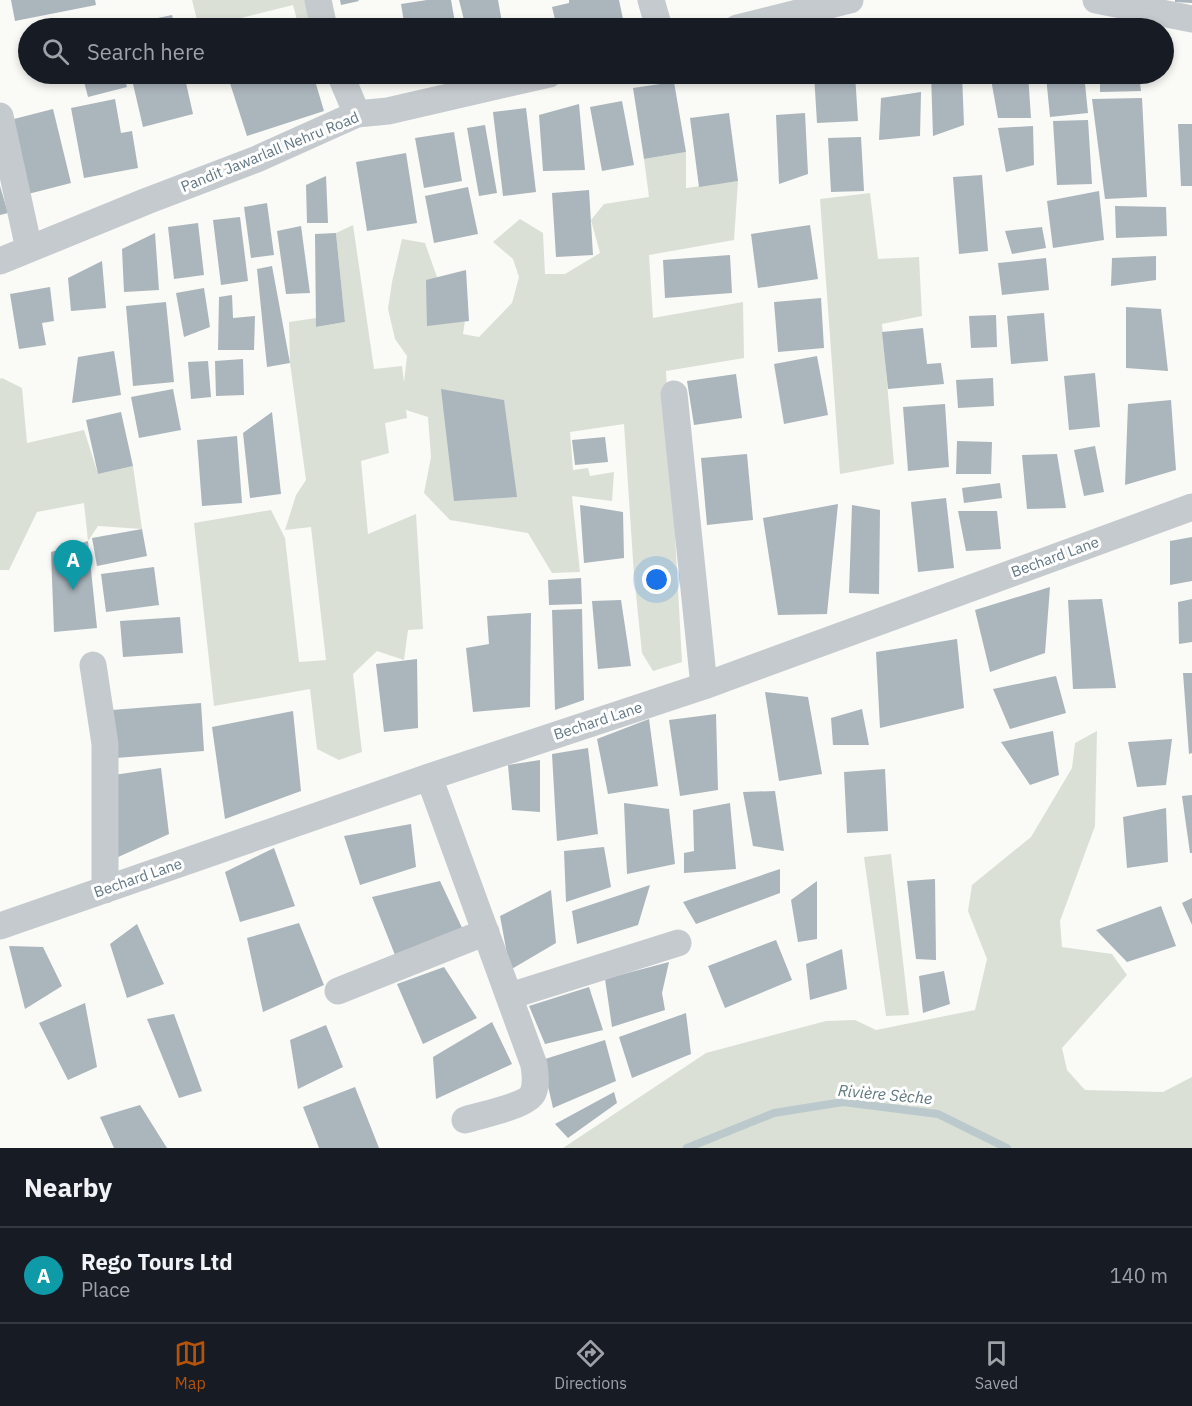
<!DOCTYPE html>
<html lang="en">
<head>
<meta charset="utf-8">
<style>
	body { margin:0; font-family:"IBM Plex Sans",sans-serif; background:#242831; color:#f1f3f6 }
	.you { position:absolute; left:657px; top:580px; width:21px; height:21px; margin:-15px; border:4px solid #fff; border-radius:50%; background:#1a73e8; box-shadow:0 0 0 9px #1a73e833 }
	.badge { display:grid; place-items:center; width:39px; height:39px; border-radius:50%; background:#b45309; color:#fff; font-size:20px; font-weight:700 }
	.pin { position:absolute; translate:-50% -50px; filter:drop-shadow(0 2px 3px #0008) }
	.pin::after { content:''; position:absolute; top:32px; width:21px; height:18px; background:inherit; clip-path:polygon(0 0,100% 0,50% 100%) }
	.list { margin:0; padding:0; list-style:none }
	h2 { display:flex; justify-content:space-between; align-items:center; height:78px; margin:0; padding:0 24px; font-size:26px }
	h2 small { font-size:20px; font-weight:400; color:#9ea1a6 }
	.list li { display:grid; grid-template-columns:39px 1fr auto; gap:18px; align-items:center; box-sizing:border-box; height:96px; padding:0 24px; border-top:2px solid #363941 }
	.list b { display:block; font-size:22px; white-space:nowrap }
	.list p { margin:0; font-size:20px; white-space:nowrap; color:#9ea1a6 }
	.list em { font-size:20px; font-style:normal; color:#9ea1a6 }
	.icon { flex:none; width:33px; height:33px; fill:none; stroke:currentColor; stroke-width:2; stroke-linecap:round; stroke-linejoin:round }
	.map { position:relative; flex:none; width:1192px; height:1148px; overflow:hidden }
	.search { position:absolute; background:#171b24; box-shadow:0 3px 9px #0003; left:18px; right:18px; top:18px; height:66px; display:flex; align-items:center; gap:15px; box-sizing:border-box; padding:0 21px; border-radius:33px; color:#9ea1a6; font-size:22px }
	.sheet { height:174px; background:#171b24 }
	nav { display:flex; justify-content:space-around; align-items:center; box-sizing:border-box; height:84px; border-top:2px solid #363941; background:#171b24; font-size:16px; color:#9ea1a6 }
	nav a { display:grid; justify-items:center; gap:3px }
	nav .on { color:#b45309 }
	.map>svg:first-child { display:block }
	.green { fill:#dae0d6 }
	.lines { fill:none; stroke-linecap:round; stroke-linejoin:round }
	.stream { stroke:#bbc9cc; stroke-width:8 }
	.building { fill:#abb5bc }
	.minor { stroke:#c5cace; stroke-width:27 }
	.labels { text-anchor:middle; stroke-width:6; stroke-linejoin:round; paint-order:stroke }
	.street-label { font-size:15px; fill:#627785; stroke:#fff }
	.water-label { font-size:16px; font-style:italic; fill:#5e767e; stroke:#fff }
</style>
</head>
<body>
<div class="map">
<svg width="1192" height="1148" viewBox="0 0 1192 1148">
	<rect width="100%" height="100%" fill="#fafaf7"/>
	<path class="green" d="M 192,0 L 318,0 L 324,28 L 309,28 L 308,23 L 298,24 L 293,5 L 217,24 L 218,28 L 199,28 Z
		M 686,152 L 686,188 L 738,181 L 734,240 L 649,255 L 653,318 L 743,302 L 744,358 L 666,371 L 682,662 L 653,671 L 642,653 L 634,575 L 624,424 L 570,432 L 573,470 L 588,468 L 590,476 L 614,472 L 612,501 L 572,496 L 580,572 L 552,573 L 528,533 L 450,520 L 424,493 L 431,457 L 428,417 L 406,410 L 407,418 L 385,423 L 389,453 L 361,461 L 368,534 L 416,514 L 423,629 L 408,630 L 404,660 L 377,651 L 353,674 L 362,752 L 339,760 L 317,749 L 310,689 L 214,706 L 194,523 L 271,510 L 285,538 L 299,662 L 326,660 L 311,527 L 285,530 L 296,495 L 306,480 L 290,363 L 289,322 L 316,318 L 317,327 L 345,322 L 336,233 L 353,225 L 374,369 L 402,366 L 404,382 L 407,356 L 395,339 L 388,309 L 392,282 L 402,239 L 425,243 L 437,277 L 438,292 L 468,300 L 463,334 L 479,337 L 512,303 L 519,277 L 513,259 L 493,242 L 520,219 L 543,233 L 545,274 L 565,274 L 600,253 L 591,220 L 604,204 L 649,197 L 644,159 Z
		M 870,193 L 878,259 L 919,257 L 922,316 L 882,324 L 894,464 L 840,474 L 820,199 Z
		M 2,378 L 22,388 L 27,443 L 84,430 L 98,474 L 133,466 L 142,529 L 98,526 L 88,541 L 84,503 L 37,512 L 9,570 L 0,570 L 0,379 Z
		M 1097,731 L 1095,826 L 1060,921 L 1062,947 L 1112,954 L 1127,975 L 1062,1048 L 1067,1070 L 1085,1090 L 1163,1092 L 1192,1077 L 1192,1148 L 563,1148 L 706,1053 L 826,1021 L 855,1020 L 876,1030 L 975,1010 L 987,959 L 968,911 L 972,885 L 1031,837 L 1072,768 L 1075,743 Z
		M 891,854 L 909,1015 L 886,1016 L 864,857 Z"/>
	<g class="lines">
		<path class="stream" d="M 687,1148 L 774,1113 L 843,1102 L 938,1114 L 1007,1148"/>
	</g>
	<path class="building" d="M 11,0 L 95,0 L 96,5 L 15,21 Z
		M 340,0 L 358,0 L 359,1 L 341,5 Z
		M 427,0 L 451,0 L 456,28 L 405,28 L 401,4 Z
		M 459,0 L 498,0 L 503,28 L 466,28 Z
		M 569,0 L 619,0 L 623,19 L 607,22 L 609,28 L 557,28 L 552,7 L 569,3 Z
		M 1175,0 L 1192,0 L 1192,3 L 1175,2 Z
		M 172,15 L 175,28 L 125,28 L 124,25 Z
		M 295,18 L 299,28 L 264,28 Z
		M 1048,18 L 1085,21 L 1084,28 L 1047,28 Z
		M 82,74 L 123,74 L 127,87 L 88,97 Z
		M 176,74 L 184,74 L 193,114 L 143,127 L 133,84 Z
		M 227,74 L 313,74 L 324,111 L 247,136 Z
		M 412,74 L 427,74 L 427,75 L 413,77 Z
		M 814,74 L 855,74 L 858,121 L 817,123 Z
		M 879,74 L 910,74 L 910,75 L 880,81 Z
		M 931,74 L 962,74 L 964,125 L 933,136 Z
		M 990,74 L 1028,74 L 1031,118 L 998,118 Z
		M 1070,74 L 1084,74 L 1088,113 L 1050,117 L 1046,76 Z
		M 1100,74 L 1139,74 L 1141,91 L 1100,92 Z
		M 674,82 L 686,152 L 644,159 L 633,88 Z
		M 921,92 L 920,136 L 879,140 L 881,98 Z
		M 1142,98 L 1147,197 L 1105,199 L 1092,99 Z
		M 115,99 L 121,133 L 132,131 L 138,168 L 84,178 L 71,108 Z
		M 622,101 L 634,165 L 602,171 L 590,107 Z
		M 579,104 L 585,170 L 543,171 L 539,115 Z
		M 526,108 L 536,192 L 503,196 L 493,112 Z
		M 53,109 L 71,183 L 28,194 L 10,120 Z
		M 729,113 L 738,181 L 699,187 L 690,118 Z
		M 805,113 L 808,174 L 779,184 L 776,115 Z
		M 1088,120 L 1092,184 L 1057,185 L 1053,121 Z
		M 1178,124 L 1192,124 L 1192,186 L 1181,186 Z
		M 485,125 L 497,193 L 479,196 L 467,128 Z
		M 1033,126 L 1034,165 L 1006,172 L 998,128 Z
		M 454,132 L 462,181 L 424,188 L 415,138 Z
		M 861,137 L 864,191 L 831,192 L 828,138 Z
		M 406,153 L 417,223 L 367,231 L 356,162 Z
		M 982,175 L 988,251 L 959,254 L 953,177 Z
		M 326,176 L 328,223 L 307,223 L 306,185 Z
		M 0,186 L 8,213 L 0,215 Z
		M 468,187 L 478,234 L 434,243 L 425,196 Z
		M 589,190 L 593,255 L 556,257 L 552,193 Z
		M 1099,191 L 1104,240 L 1053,248 L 1047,201 Z
		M 267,203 L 274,255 L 251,258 L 244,207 Z
		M 1115,206 L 1166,207 L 1167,236 L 1116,238 Z
		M 240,217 L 248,281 L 221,285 L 213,220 Z
		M 198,223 L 204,275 L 174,279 L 168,227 Z
		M 810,225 L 818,279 L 758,288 L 751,234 Z
		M 301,226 L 310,293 L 286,294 L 277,231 Z
		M 1042,227 L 1046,248 L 1012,254 L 1005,231 Z
		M 155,233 L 159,290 L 124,292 L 122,249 Z
		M 336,233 L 345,322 L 316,327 L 315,234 Z
		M 730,255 L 732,293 L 665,298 L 663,260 Z
		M 1156,256 L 1156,280 L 1111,286 L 1112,258 Z
		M 1046,258 L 1049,290 L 1002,295 L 998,263 Z
		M 102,261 L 106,308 L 71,311 L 68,278 Z
		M 272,266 L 290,363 L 267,367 L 257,269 Z
		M 466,270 L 469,321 L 427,326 L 426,280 Z
		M 50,287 L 54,321 L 42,323 L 46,345 L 19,349 L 10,294 Z
		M 204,288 L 210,327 L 184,337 L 176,293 Z
		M 232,295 L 233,318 L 255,316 L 254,350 L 218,350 L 219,297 Z
		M 821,298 L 824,348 L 778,352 L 774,302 Z
		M 166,302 L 174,382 L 133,386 L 126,306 Z
		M 1126,307 L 1161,309 L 1168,371 L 1126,368 Z
		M 1044,313 L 1048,361 L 1011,364 L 1007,316 Z
		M 996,315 L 997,347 L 971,348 L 969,316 Z
		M 923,328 L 927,364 L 941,363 L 944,384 L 888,389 L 882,332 Z
		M 114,351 L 121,395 L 72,403 L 78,357 Z
		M 817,356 L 828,415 L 784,424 L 774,364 Z
		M 243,359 L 244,395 L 216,396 L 215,361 Z
		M 208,361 L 211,397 L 191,399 L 188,362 Z
		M 1095,373 L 1100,427 L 1069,430 L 1064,376 Z
		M 736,374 L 742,418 L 694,425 L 687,381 Z
		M 993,378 L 994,406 L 958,408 L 956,380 Z
		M 173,389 L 181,430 L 139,438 L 131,397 Z
		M 441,389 L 504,400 L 517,497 L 454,501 Z
		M 1171,400 L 1176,470 L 1125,485 L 1128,404 Z
		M 945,404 L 949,467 L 908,471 L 903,407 Z
		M 121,412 L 133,466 L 98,474 L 86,420 Z
		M 272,412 L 281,494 L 250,498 L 243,433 Z
		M 237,436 L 242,503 L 202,506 L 197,440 Z
		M 605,437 L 608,462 L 575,465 L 572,440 Z
		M 957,441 L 992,442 L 991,474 L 956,474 Z
		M 1095,446 L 1104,492 L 1084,496 L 1074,450 Z
		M 747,454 L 753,520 L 707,525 L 701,458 Z
		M 1057,454 L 1066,508 L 1027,509 L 1022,455 Z
		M 1000,483 L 1002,498 L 964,503 L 962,488 Z
		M 946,498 L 954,568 L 918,572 L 911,502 Z
		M 838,504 L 827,614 L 778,615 L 763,518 Z
		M 580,505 L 623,512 L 624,558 L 584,563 Z
		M 852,505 L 880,510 L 879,594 L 849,593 Z
		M 958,511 L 997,511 L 1001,549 L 966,551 Z
		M 142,529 L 147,556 L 97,566 L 92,538 Z
		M 1192,537 L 1192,581 L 1170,585 L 1170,541 Z
		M 88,541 L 97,628 L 54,632 L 51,552 Z
		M 154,567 L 159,605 L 106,612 L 101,574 Z
		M 581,578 L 582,604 L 549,605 L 548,580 Z
		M 1050,587 L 1045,653 L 990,672 L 975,610 Z
		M 1102,599 L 1116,688 L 1073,689 L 1068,600 Z
		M 1192,599 L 1192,642 L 1179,644 L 1178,602 Z
		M 621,600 L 631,666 L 598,669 L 592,601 Z
		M 582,609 L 584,700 L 555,710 L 552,610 Z
		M 531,613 L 530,707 L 473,712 L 466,648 L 489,644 L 487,616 Z
		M 180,617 L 183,653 L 123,657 L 120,621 Z
		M 957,639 L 964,708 L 880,728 L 876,652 Z
		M 417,659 L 418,728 L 384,732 L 376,664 Z
		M 1183,673 L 1192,673 L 1192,753 L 1189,754 Z
		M 1056,676 L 1066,713 L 1010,729 L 993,689 Z
		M 765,692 L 808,697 L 822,774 L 779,781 Z
		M 201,703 L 204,751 L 116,758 L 112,710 Z
		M 862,709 L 869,745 L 833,745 L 831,718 Z
		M 293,711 L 301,791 L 225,819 L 212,727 Z
		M 716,714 L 718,790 L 680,796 L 669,720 Z
		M 649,719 L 658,786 L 608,794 L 597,739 Z
		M 1053,731 L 1059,775 L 1030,785 L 1001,742 Z
		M 1172,739 L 1166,785 L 1137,787 L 1128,742 Z
		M 588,748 L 598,834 L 557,841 L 552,754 Z
		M 540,760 L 540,812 L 512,810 L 508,765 Z
		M 161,768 L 169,834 L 116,858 L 107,776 Z
		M 885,769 L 888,831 L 847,833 L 844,772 Z
		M 775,791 L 784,851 L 753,846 L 743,792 Z
		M 1192,795 L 1192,853 L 1190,853 L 1182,796 Z
		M 624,803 L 669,809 L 675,864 L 627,874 Z
		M 730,803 L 736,869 L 684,873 L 684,853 L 694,851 L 693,810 Z
		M 1166,808 L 1168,862 L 1127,868 L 1123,817 Z
		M 411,824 L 416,867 L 360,885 L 344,836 Z
		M 604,847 L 611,887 L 566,902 L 564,851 Z
		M 274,848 L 295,906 L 240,922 L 225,872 Z
		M 780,869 L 780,893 L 696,924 L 683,902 Z
		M 935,879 L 936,960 L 916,959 L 907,881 Z
		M 440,881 L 464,932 L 397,960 L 372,897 Z
		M 817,881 L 817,939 L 798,942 L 791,900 Z
		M 650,885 L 638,925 L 577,944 L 572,911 Z
		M 551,890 L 556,943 L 510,970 L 500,916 Z
		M 1192,898 L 1192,925 L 1182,903 Z
		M 1161,906 L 1176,946 L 1127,962 L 1096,930 Z
		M 299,923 L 324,985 L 263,1012 L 247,938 Z
		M 137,924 L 164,984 L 127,998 L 110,944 Z
		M 776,940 L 792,980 L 725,1008 L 708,966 Z
		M 9,946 L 43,947 L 62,986 L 25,1009 Z
		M 842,949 L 847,989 L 810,1000 L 806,964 Z
		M 669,962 L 662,993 L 665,1010 L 612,1027 L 605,979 Z
		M 444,967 L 477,1018 L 423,1044 L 397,984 Z
		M 944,971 L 950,1004 L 923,1013 L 919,976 Z
		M 589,987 L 603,1030 L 545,1044 L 529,1006 Z
		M 85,1003 L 97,1067 L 68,1080 L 39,1023 Z
		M 686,1013 L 691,1054 L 632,1078 L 619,1037 Z
		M 174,1014 L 202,1091 L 179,1098 L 147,1019 Z
		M 492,1022 L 512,1064 L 436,1099 L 433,1057 Z
		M 326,1025 L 343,1067 L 298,1089 L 290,1040 Z
		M 605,1040 L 616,1081 L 553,1108 L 542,1060 Z
		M 355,1087 L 379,1148 L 319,1148 L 303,1107 Z
		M 614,1092 L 617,1103 L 568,1138 L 555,1124 Z
		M 140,1105 L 167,1148 L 114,1148 L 100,1117 Z"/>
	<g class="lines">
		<path class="minor" d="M 318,0 L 324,28
			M 651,0 L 659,28
			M 1096,0 L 1192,19
			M 737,28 L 850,0
			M 340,74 L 357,114
			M 0,116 L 29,249
			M 0,261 L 147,201 L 257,159 L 357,114 L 388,111 L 549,74
			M 674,394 L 704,686
			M 93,665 L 105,744 L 105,890
			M 429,777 L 534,1065 C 535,1074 537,1084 533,1093 C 527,1106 480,1115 465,1120
			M 0,926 L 429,777 L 704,686 L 1192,507
			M 338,991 L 486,932
			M 510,996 L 678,943"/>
	</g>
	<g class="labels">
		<g class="street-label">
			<text transform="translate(270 152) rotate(-22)" y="5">Pandit Jawarlall Nehru Road</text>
			<text transform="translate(1055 557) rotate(-20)" y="5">Bechard Lane</text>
			<text transform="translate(598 721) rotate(-18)" y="5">Bechard Lane</text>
			<text transform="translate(138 878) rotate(-19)" y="5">Bechard Lane</text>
		</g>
		<g class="water-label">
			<text transform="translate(885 1094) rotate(5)" y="6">Rivière Sèche</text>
		</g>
	</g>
</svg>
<div class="you"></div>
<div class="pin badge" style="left:73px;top:590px;background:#0f9aa8">A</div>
<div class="search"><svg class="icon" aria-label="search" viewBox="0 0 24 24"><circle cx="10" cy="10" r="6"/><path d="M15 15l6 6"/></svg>Search here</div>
</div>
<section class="sheet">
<h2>Nearby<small></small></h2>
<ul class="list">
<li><span class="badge" style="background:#0f9aa8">A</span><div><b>Rego Tours Ltd</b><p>Place</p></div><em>140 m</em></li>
</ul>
</section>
<nav>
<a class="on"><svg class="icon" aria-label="map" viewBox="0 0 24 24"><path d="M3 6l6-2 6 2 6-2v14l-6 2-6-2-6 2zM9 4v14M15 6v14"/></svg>Map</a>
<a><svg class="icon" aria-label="directions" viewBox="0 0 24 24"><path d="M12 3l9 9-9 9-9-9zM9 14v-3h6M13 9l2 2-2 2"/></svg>Directions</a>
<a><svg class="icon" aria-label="saved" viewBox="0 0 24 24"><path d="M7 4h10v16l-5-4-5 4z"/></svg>Saved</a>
</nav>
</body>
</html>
